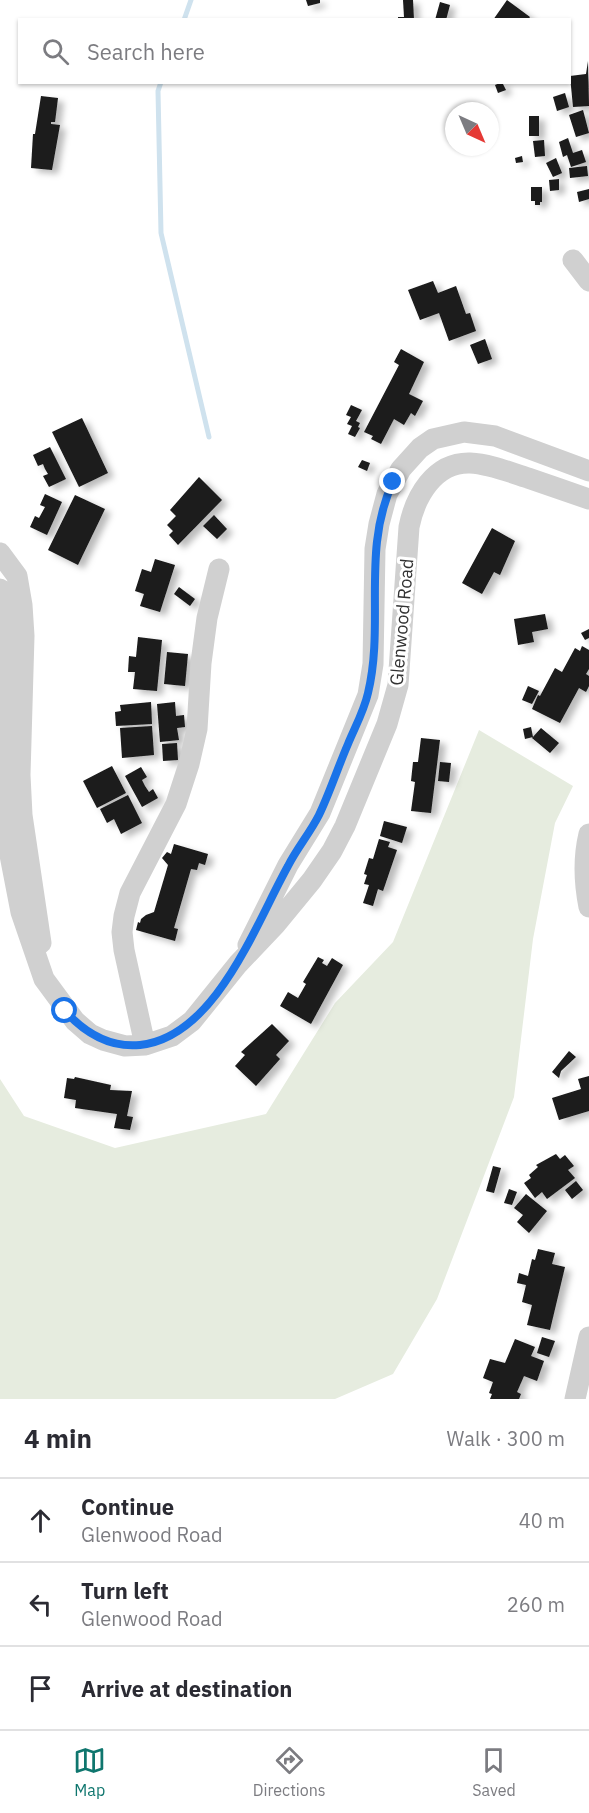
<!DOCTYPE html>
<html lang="en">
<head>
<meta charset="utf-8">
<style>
	body { margin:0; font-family:"IBM Plex Sans",sans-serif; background:#f7f7f7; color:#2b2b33 }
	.compass { position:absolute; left:445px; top:102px; width:54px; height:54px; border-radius:50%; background:#fff; box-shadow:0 2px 4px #0004; rotate:136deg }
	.stop { position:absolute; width:18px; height:18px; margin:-14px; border:4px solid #1a73e8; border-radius:50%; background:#fff }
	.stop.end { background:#1a73e8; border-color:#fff; box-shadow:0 2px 6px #0008 }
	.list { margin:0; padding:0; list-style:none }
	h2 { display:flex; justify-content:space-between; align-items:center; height:78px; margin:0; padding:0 24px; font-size:26px }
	h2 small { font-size:20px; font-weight:400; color:#7c7c81 }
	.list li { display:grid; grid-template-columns:39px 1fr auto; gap:18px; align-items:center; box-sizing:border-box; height:84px; padding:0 24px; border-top:2px solid #e1e1e2 }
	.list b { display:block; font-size:22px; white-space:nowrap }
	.list p { margin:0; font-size:20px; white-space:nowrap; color:#7c7c81 }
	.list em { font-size:20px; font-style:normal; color:#7c7c81 }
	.icon { flex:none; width:33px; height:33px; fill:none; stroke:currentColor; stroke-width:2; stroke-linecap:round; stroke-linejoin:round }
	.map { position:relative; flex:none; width:589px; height:1399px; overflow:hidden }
	.search { position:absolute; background:#fff; box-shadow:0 2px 4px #0004; left:18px; right:18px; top:18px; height:66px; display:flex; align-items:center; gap:15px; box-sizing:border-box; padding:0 21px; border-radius:0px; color:#7c7c81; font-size:22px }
	.sheet { height:330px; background:#fff }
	nav { display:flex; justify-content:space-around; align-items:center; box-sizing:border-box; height:84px; border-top:2px solid #e1e1e2; background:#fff; font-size:16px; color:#7c7c81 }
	nav a { display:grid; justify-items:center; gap:3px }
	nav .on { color:#0f766e }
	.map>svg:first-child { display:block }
	.green { fill:#e6ecdf }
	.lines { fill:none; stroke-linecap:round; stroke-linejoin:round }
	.stream { stroke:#cfe2ee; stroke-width:5 }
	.building { fill:#1a1a1a; filter:url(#shadow) }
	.minor { stroke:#d0d0d0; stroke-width:21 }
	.route { stroke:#1a73e8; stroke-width:8 }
	.labels { text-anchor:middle; stroke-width:6; stroke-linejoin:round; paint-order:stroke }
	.street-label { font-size:18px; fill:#333; stroke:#fff }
</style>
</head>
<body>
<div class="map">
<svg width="589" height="1399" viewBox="0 0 589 1399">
	<defs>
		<filter id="shadow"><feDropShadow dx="6" dy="4" stdDeviation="3" flood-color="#0004"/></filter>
	</defs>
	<rect width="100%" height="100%" fill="#fff"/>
	<path class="green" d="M 479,730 L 573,786 L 555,823 L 533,939 L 514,1097 L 437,1299 L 393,1374 L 335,1399 L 0,1399 L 0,1079 L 24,1116 L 115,1148 L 266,1114 L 335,1003 L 393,942 Z"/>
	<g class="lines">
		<path class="stream" d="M 184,20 L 191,0
			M 161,82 L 158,91 L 161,233 L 209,437"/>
	</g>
	<path class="building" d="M 306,0 L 320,0 L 320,3 L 308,6 Z
		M 403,0 L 413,0 L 414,20 L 398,20 L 398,17 L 404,17 Z
		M 507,0 L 530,17 L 528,20 L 493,20 Z
		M 440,2 L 450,5 L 446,20 L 435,20 Z
		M 588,61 L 589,106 L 573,107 L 570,76 L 586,74 Z
		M 502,82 L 506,90 L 498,93 L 495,85 Z
		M 565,93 L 569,107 L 557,111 L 553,97 Z
		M 41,96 L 58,98 L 55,122 L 51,122 L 51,124 L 60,125 L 52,170 L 31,168 L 33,134 L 35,134 Z
		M 583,110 L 589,133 L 576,137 L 569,115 Z
		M 529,116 L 539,116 L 539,136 L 529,136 Z
		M 568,138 L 573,153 L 582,150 L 586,162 L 571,167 L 567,155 L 563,157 L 559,142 Z
		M 544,140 L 545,156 L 535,157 L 533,141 Z
		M 522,156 L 523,162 L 516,163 L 515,158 Z
		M 556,158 L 562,173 L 553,177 L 546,163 Z
		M 587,166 L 588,176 L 570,178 L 569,168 Z
		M 559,179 L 559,190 L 550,191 L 549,180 Z
		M 531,187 L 542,187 L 542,202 L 540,202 L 540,205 L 535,205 L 535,201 L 531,201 Z
		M 589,189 L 589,199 L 579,202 L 577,192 Z
		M 433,281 L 438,293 L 456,286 L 466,314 L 470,313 L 476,331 L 449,341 L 439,313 L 420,320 L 408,290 Z
		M 485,339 L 492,359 L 478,364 L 470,345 Z
		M 401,349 L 424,362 L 409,394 L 423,401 L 415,416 L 411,413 L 404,425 L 394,419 L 381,444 L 371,439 L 373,436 L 364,432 L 399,365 L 394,362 Z
		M 351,405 L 362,410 L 356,421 L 360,423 L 358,427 L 360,428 L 355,437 L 348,434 L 352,426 L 347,424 L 351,417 L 346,415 Z
		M 82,418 L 108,473 L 79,487 L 52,432 Z
		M 50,447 L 66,479 L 49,487 L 43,476 L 48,474 L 45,469 L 43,464 L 38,466 L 33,455 Z
		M 362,460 L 370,463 L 367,471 L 358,467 Z
		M 199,477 L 222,500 L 178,545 L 169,535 L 173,531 L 167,525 L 176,516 L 170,510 Z
		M 45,494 L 62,502 L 47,535 L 30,527 L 35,516 L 39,518 L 45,507 L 40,505 Z
		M 75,495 L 105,509 L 78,565 L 48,550 Z
		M 214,515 L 227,529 L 217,539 L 203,526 Z
		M 492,528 L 515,541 L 500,575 L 494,572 L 482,594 L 462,583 Z
		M 155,559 L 175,565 L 160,612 L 140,606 L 144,594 L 135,591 L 142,569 L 151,572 Z
		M 179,587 L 195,599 L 190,606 L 174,594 Z
		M 545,614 L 548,629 L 532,632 L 534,642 L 518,645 L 514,619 Z
		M 589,629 L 589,638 L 585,640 L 581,633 Z
		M 138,637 L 162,640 L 157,691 L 133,689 L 135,672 L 128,672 L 129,656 L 136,657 Z
		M 582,646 L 589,650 L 589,669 L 586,674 L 589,676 L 589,686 L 586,692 L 579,688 L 560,723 L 532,709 L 538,695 L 540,696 L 555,668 L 562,672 L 575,648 L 580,651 Z
		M 167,652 L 188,654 L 185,686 L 164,684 Z
		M 528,686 L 539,691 L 532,704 L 522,700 Z
		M 151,702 L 152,724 L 116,726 L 115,712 L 121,711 L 120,705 Z
		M 175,702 L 176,716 L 184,715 L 185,727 L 177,728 L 179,740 L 160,742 L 157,704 Z
		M 152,726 L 154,755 L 122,758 L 120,728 Z
		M 531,727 L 533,737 L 525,739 L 523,729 Z
		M 541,728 L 559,743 L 550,753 L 532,738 Z
		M 421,738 L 440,740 L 431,813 L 411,811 L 415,782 L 411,781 L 413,762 L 418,762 Z
		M 177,743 L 178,760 L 163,761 L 162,744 Z
		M 440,762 L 451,763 L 449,782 L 438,781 Z
		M 112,766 L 126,793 L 97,808 L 83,781 Z
		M 141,767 L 147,777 L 142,780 L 145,786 L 149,792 L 153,789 L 158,798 L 142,807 L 125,776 Z
		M 128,795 L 142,823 L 121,834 L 114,819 L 107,823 L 100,809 Z
		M 384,821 L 407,827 L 402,843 L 380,836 Z
		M 379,839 L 390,842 L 388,847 L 397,850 L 383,891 L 378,889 L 373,906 L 363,903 L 369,885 L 364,884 L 367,875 L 364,874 L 369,858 L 373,859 Z
		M 174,844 L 208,854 L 205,865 L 199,863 L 197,870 L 191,869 L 174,928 L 178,929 L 175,941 L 136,930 L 138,922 L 140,923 L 141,919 L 146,915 L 154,912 L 168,865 L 162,858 L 167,852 L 171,854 Z
		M 318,957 L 324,960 L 322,963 L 327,966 L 332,958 L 343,965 L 311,1024 L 280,1006 L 288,992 L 298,998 L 306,984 L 303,982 Z
		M 272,1024 L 289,1041 L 276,1055 L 280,1059 L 256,1086 L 235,1066 L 245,1055 L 241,1052 Z
		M 569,1051 L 576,1057 L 561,1071 L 559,1078 L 552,1072 Z
		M 589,1076 L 589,1111 L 559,1120 L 552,1098 L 581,1089 L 578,1079 Z
		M 75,1077 L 111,1085 L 110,1090 L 132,1091 L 127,1116 L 133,1117 L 130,1130 L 114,1128 L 117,1114 L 75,1108 L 76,1100 L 64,1098 L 67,1078 L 74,1079 Z
		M 556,1154 L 560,1159 L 565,1155 L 574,1166 L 568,1170 L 575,1178 L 547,1199 L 542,1192 L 535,1198 L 524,1183 L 531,1178 L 529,1175 L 538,1167 L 536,1165 Z
		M 493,1166 L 501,1168 L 494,1193 L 486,1191 Z
		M 576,1181 L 583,1190 L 572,1199 L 565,1190 Z
		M 509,1189 L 517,1192 L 512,1205 L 504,1203 Z
		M 526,1194 L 547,1211 L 529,1233 L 517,1222 L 523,1215 L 514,1208 Z
		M 538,1249 L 555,1253 L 552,1264 L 565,1267 L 550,1330 L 527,1325 L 532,1305 L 522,1302 L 526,1285 L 517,1283 L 519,1273 L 528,1276 L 532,1259 L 535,1260 Z
		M 542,1337 L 555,1341 L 549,1357 L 537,1353 Z
		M 515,1339 L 535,1347 L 531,1356 L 544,1361 L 537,1381 L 524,1376 L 517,1392 L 521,1394 L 519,1399 L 490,1399 L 492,1394 L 489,1393 L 493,1382 L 483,1378 L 490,1359 L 505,1363 Z"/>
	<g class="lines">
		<path class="minor" d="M 573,260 L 589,281
			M 0,553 L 17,576 L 22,605 L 24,636 L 20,775 L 22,815 L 41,943
			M 0,589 L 4,638 L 1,776 L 3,819 L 21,912 L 44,979 L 75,1021 L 90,1034 L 103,1040 L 125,1046 L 145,1045 L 172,1036 L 192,1021 L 238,964 L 275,925 L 312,880 L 332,851 L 345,826 L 387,724 L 398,685 L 409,527 C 415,497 434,462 470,463 C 490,464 509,472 528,478 C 548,485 569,492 589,499
			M 589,834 C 583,859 584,882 589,907
			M 248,945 L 288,865 L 320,813 L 368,695 L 373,664 L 375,549 L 379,524 L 387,494 L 401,469 L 420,448 L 433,439 L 464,432 L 495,436 L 589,471
			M 145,1045 L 124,950 L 122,932 L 124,916 L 130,893 L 176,804 L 189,764 L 197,729 L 201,663 L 207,618 L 219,569
			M 575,1399 L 589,1337"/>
	</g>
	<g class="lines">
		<path class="route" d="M 65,1011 C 85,1033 109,1048 140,1045 C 216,1037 256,923 288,866 C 297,848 310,833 319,815 C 330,792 338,767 348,744 C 355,727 364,711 368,693 C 385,623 361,550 393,482"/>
	</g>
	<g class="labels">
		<g class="street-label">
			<text transform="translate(402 622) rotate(-85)" y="6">Glenwood Road</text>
		</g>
	</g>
</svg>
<svg class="compass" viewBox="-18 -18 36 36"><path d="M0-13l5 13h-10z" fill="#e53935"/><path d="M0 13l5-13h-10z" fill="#7c7c81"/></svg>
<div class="stop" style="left:65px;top:1011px"></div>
<div class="stop end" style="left:393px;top:482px"></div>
<div class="search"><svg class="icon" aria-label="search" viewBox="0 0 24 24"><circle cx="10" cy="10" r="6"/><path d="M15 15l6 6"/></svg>Search here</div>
</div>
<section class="sheet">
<h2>4 min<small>Walk · 300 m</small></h2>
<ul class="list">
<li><svg class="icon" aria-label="ahead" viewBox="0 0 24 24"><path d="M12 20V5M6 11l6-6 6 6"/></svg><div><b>Continue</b><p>Glenwood Road</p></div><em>40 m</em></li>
<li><svg class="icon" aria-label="left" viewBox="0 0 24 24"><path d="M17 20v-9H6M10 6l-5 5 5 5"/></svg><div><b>Turn left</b><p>Glenwood Road</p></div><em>260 m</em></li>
<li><svg class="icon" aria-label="arrive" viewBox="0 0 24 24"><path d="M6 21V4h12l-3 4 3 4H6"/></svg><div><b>Arrive at destination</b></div></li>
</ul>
</section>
<nav>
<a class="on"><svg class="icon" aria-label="map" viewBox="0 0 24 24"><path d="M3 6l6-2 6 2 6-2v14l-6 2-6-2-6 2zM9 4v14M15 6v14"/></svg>Map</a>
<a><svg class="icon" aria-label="directions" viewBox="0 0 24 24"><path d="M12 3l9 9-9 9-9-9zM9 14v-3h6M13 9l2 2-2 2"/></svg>Directions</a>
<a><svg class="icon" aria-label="saved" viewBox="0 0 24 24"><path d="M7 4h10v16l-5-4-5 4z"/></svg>Saved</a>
</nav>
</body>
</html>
